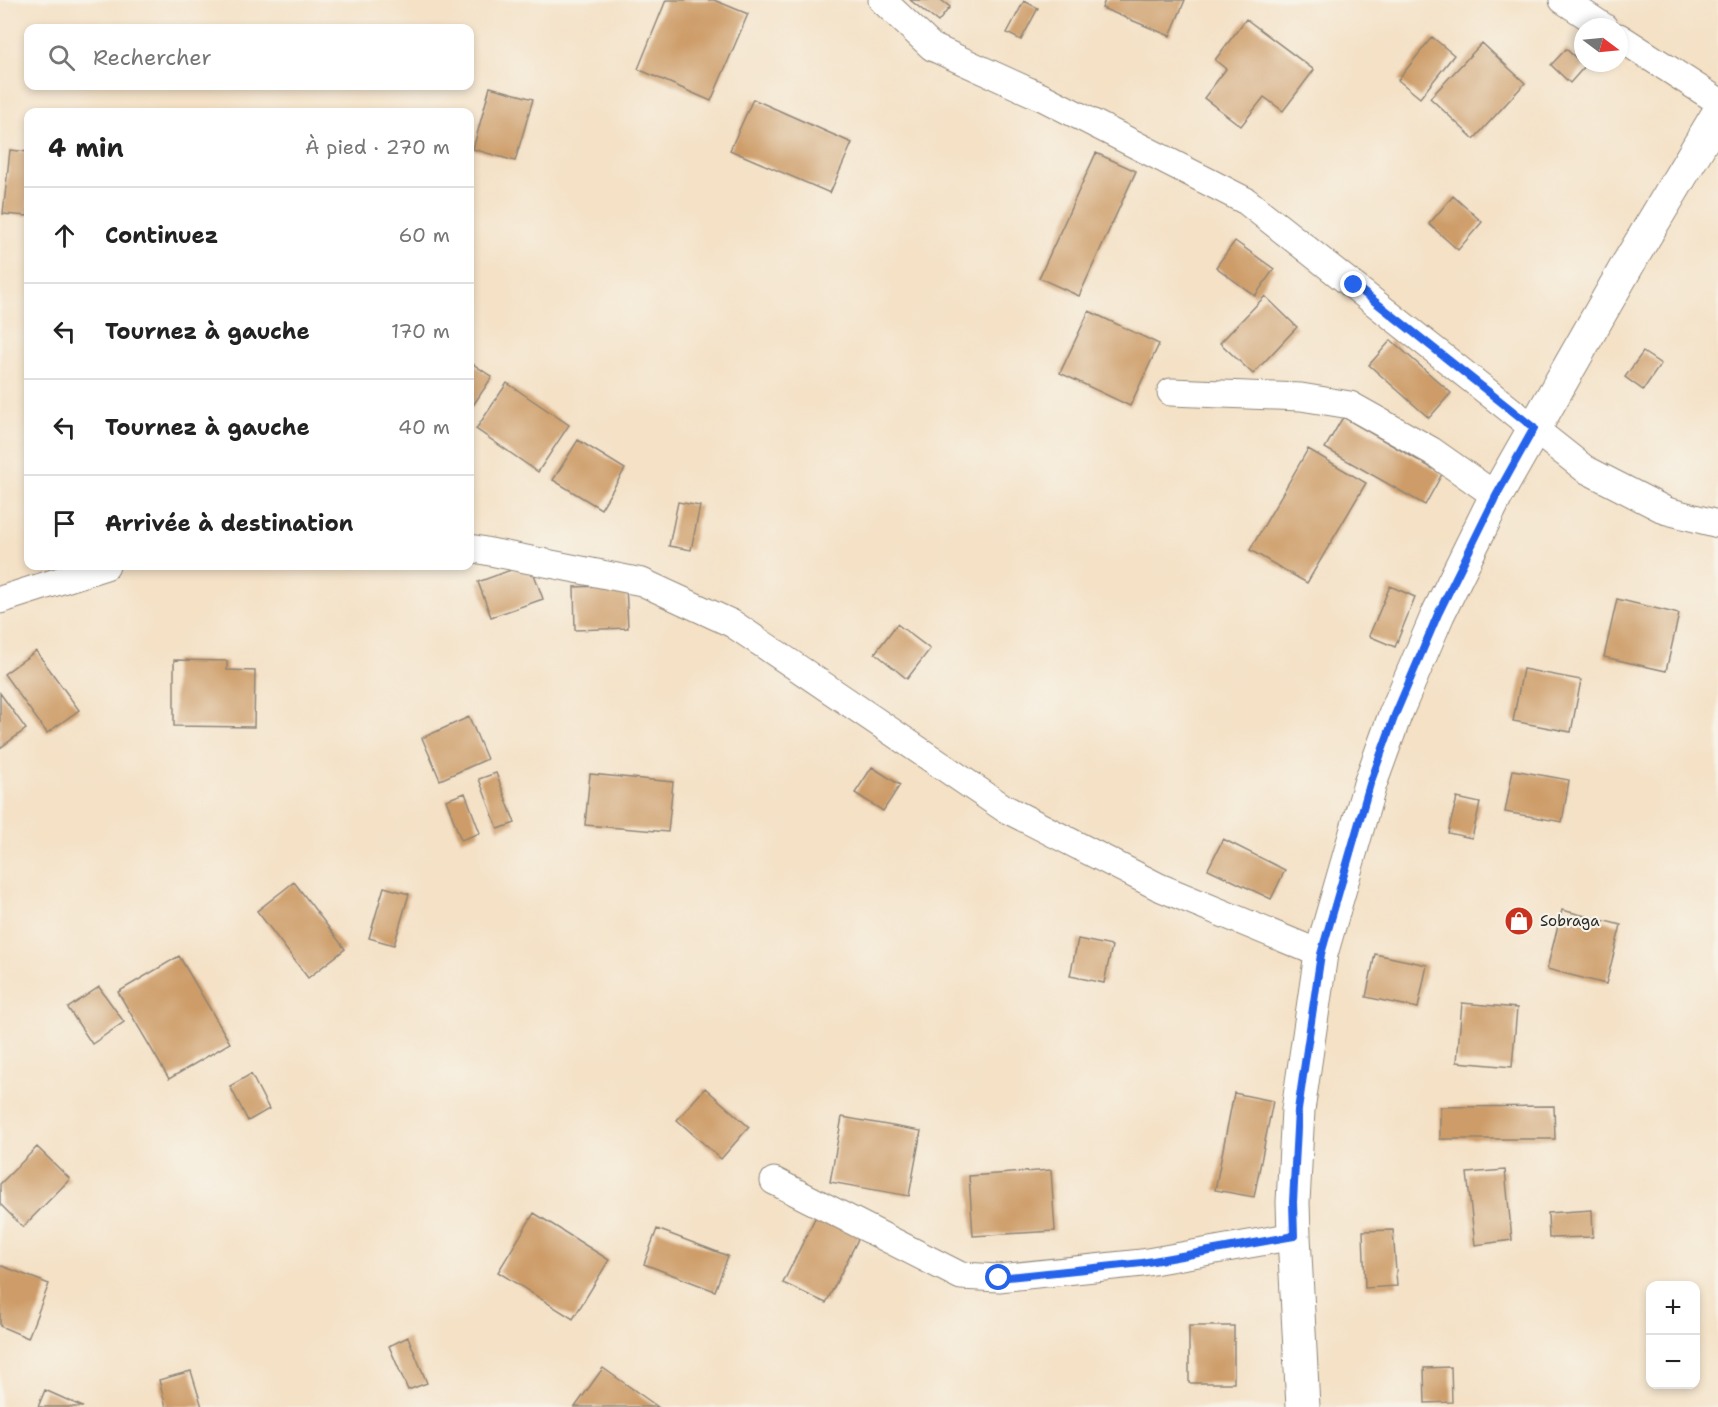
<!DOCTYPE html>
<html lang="fr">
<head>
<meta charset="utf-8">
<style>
	body { margin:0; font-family:"Shantell Sans",sans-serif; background:#f2f2f2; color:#222 }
	.controls { position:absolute; right:18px; bottom:18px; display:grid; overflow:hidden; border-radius:12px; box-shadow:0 3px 9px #0003 }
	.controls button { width:54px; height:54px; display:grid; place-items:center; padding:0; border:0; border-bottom:2px solid #e0e0e0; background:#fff; color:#222; font:30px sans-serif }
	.compass { position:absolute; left:1574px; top:18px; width:54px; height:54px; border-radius:50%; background:#fff; box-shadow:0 3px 9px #0003; rotate:106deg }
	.stop { position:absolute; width:18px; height:18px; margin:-14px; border:4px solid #2563eb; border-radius:50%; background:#fff }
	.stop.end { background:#2563eb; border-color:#fff; box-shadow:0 2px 6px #0008 }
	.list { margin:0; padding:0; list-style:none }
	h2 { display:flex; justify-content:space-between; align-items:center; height:78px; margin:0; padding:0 24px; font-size:26px }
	h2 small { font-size:20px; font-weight:400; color:#767676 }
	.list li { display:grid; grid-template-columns:39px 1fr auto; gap:18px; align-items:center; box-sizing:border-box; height:96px; padding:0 24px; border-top:2px solid #e0e0e0 }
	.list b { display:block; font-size:22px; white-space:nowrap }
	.list em { font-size:20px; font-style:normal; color:#767676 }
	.icon { flex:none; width:33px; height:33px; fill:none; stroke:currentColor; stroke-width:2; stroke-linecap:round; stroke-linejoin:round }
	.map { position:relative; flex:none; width:1718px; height:1407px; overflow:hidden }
	.search { position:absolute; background:#fff; box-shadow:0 3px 9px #0003; left:24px; top:24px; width:450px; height:66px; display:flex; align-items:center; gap:15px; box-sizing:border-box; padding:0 21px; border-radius:12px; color:#767676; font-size:22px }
	.panel { position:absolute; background:#fff; box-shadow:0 3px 9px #0003; left:24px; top:108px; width:450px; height:462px; border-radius:12px }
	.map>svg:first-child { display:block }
	.building { fill:#cd9c68 }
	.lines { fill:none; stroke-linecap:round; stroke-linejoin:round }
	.minor-casing { stroke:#908678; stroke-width:29 }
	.tertiary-casing { stroke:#908678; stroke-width:35 }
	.minor { stroke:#fff; stroke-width:27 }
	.tertiary { stroke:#fff; stroke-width:33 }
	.route { stroke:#2563eb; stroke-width:8 }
	.labels { text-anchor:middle; stroke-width:4.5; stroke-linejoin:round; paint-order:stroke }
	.poi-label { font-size:15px; fill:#2b2b2b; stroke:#f7f3e8; text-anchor:start }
</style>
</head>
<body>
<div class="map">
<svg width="1718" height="1407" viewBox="0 0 1718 1407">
	<rect width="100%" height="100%" fill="#f7f3e8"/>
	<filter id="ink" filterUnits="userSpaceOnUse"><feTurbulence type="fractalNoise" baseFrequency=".0167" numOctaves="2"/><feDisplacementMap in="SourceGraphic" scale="12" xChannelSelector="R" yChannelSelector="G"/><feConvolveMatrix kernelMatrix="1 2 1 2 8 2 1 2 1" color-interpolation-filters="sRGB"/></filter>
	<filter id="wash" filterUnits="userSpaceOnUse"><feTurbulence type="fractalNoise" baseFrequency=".008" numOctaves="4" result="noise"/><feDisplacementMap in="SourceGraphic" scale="24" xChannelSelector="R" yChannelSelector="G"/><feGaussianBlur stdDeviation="1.35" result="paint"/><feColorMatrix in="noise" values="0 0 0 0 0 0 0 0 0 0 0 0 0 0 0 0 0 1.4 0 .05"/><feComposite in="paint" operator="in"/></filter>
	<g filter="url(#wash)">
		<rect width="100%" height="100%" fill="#f4e1c6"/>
		<g id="blocks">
			<path class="building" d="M 666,0 L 714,0 L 748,14 L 711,101 L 638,69 Z
				M 910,0 L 941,0 L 950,7 L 938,22 Z
				M 1105,0 L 1185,0 L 1170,36 L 1102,8 Z
				M 1024,1 L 1038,8 L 1021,40 L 1007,33 Z
				M 1246,19 L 1314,70 L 1283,111 L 1264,97 L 1241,126 L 1204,98 L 1226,69 L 1215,60 Z
				M 1432,37 L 1454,55 L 1420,98 L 1398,80 Z
				M 1482,43 L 1525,83 L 1474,139 L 1430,98 Z
				M 1566,49 L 1585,66 L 1570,83 L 1551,65 Z
				M 490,87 L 533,99 L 515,161 L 473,149 Z
				M 753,99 L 852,143 L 830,193 L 730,150 Z
				M 10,150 L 28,152 L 28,216 L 3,214 Z
				M 1096,153 L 1136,171 L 1079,296 L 1039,278 Z
				M 1453,196 L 1482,222 L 1458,250 L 1429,224 Z
				M 1235,241 L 1274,269 L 1255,296 L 1216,267 Z
				M 1265,296 L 1297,327 L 1253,374 L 1220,343 Z
				M 1089,311 L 1159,344 L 1130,406 L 1060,373 Z
				M 1391,340 L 1451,393 L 1429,418 L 1369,365 Z
				M 1643,352 L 1661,364 L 1643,390 L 1625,377 Z
				M 470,362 L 492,377 L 470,410 Z
				M 507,383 L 569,425 L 538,472 L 476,429 Z
				M 1343,417 L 1442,474 L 1425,505 L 1325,448 Z
				M 578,440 L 625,469 L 601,509 L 553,480 Z
				M 1308,449 L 1366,483 L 1307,583 L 1250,550 Z
				M 678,502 L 700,506 L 691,550 L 669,546 Z
				M 530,563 L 543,599 L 491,617 L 478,582 Z
				M 626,585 L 628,628 L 575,630 L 574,587 Z
				M 1390,586 L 1415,597 L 1395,647 L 1369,636 Z
				M 1617,599 L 1679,614 L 1666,671 L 1604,657 Z
				M 897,624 L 930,649 L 907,679 L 875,653 Z
				M 36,651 L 79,710 L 47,733 L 4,674 Z
				M 174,660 L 227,661 L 227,670 L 255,671 L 254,727 L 174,726 Z
				M 1523,669 L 1581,680 L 1571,732 L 1513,721 Z
				M 0,693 L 26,729 L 0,748 Z
				M 469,717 L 487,759 L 440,780 L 422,738 Z
				M 872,767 L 900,785 L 883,811 L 855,793 Z
				M 1513,770 L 1569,780 L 1562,822 L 1505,812 Z
				M 496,773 L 515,823 L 498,829 L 479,779 Z
				M 590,774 L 673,782 L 668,832 L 585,825 Z
				M 465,793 L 480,833 L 461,840 L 446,800 Z
				M 1457,798 L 1480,803 L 1472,838 L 1448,833 Z
				M 1223,839 L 1285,870 L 1271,899 L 1208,869 Z
				M 294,882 L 345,949 L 308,978 L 257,911 Z
				M 384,887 L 409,894 L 394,945 L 369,938 Z
				M 1562,910 L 1621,925 L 1606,984 L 1547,969 Z
				M 1078,939 L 1112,946 L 1104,983 L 1070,976 Z
				M 1375,954 L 1427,965 L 1418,1008 L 1366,997 Z
				M 179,956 L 230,1043 L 169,1079 L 118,992 Z
				M 99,987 L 124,1022 L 92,1044 L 68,1008 Z
				M 1462,1003 L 1517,1008 L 1512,1067 L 1457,1062 Z
				M 251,1074 L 269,1109 L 248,1121 L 230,1086 Z
				M 705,1088 L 749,1127 L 721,1159 L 677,1120 Z
				M 1234,1093 L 1273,1101 L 1254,1197 L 1215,1190 Z
				M 1554,1106 L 1555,1139 L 1440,1139 L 1440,1107 Z
				M 842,1117 L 921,1131 L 909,1196 L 830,1182 Z
				M 37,1147 L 70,1179 L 23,1227 L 0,1204 L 0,1184 Z
				M 1051,1170 L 1055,1231 L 973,1236 L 969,1176 Z
				M 1505,1170 L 1512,1240 L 1475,1245 L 1467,1173 Z
				M 1592,1210 L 1593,1237 L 1549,1238 L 1548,1213 Z
				M 534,1213 L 609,1260 L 573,1319 L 498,1272 Z
				M 817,1214 L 860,1235 L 826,1303 L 783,1283 Z
				M 657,1229 L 728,1256 L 715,1291 L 644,1264 Z
				M 1393,1230 L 1397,1286 L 1365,1288 L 1363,1231 Z
				M 2,1266 L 49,1284 L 28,1338 L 0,1326 L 0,1270 Z
				M 1189,1326 L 1234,1326 L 1234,1383 L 1189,1383 Z
				M 408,1337 L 427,1383 L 408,1390 L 389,1346 Z
				M 1451,1367 L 1452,1402 L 1425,1403 L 1424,1368 Z
				M 603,1368 L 658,1407 L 575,1407 Z
				M 191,1371 L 202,1407 L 166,1407 L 159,1380 Z
				M 45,1390 L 83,1407 L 38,1407 Z"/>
		</g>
	</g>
	<g filter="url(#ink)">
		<use href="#blocks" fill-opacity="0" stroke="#908678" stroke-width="1.5"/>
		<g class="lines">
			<g class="minor-casing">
				<path id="minor" d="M 882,0 L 932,47 L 1044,98 L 1246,201 L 1585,469 L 1667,511 L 1718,524
					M 1563,0 L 1604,27
					M 1619,37 L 1718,101
					M 1171,392 L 1301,397 L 1350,405 L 1432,451 L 1496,496
					M 470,548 L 642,582 L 733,624 L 1004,808 L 1159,887 L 1321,954
					M 0,600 L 106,566
					M 774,1181 L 961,1276 L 999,1278 L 1142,1263 L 1294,1236"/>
			</g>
			<g class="tertiary-casing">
				<path id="tertiary" d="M 1303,1407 L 1294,1236 L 1293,1202 L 1298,1110 L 1321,954 L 1370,784 L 1395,715 L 1438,614 L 1496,496 L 1628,264 L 1718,114"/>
			</g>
			<use href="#minor" class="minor"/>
			<use href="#tertiary" class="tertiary"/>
		</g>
	</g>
	<g class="lines" filter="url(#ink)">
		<path class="route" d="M 999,1278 L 1142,1263 L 1294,1236 L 1293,1202 L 1298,1110 L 1321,954 L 1370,784 L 1395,715 L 1438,614 L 1496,496 L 1534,428 L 1354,285"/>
	</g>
	<defs>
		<g id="shop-disc" transform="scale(1.5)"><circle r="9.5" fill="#c8321e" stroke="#f7f3e8"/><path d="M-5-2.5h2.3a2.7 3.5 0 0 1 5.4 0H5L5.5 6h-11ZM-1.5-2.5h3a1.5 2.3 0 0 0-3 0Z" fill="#fff"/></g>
	</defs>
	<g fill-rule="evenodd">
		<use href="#shop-disc" x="1519" y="921"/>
	</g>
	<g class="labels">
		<g class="poi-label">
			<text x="1540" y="926">Sobraga</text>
		</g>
	</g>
</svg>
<div class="controls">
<button>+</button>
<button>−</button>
</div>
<svg class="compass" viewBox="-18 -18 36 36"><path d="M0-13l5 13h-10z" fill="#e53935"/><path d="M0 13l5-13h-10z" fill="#767676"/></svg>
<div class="stop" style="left:999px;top:1278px"></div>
<div class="stop end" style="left:1354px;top:285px"></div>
<div class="search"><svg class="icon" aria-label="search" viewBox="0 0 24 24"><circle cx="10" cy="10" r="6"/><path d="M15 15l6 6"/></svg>Rechercher</div>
<section class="panel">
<h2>4 min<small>À pied · 270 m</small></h2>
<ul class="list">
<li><svg class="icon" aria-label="ahead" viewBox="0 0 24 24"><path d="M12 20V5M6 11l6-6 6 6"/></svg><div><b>Continuez</b></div><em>60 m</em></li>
<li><svg class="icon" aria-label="left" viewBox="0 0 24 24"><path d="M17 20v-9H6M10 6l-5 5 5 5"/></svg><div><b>Tournez à gauche</b></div><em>170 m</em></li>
<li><svg class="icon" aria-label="left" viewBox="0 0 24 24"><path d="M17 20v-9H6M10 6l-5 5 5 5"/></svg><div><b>Tournez à gauche</b></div><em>40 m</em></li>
<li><svg class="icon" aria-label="arrive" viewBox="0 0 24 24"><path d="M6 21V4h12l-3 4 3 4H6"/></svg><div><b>Arrivée à destination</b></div></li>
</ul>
</section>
</div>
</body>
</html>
